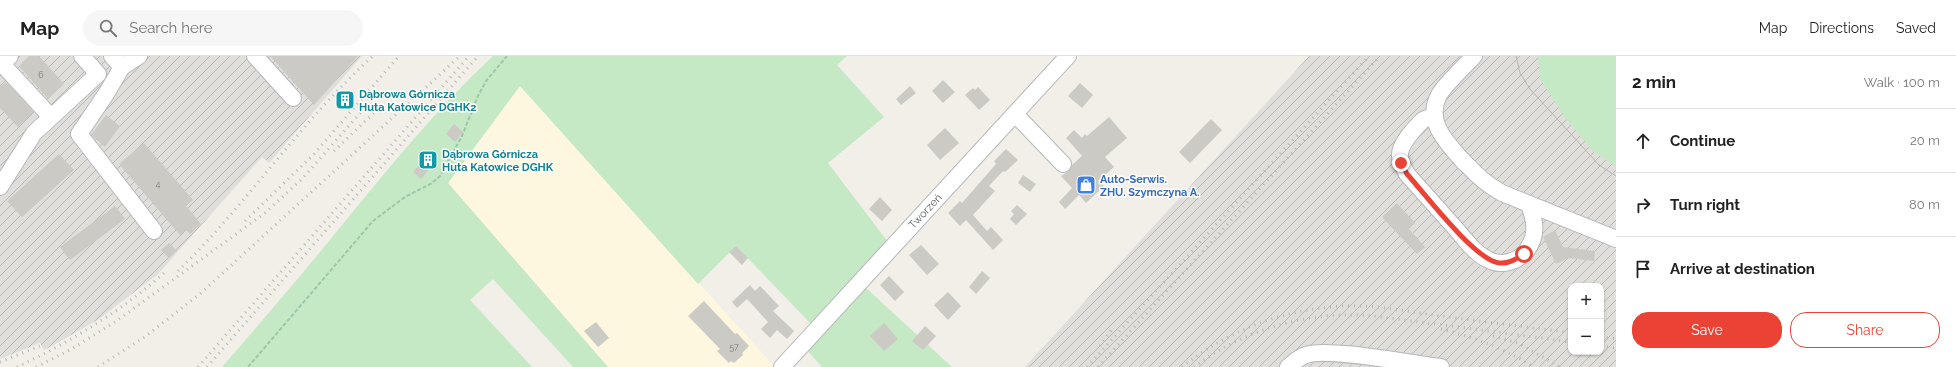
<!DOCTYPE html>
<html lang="en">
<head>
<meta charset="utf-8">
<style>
	body { margin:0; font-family:Raleway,sans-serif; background:#f6f6f6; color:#222 }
	.controls { position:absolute; right:12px; bottom:12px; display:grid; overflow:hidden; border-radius:8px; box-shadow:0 1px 3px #0004 }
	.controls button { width:36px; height:36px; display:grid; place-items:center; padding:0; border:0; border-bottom:1px solid #e0e0e0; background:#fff; color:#222; font:20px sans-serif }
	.stop { position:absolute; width:12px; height:12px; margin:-9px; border:3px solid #ea4335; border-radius:50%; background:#fff }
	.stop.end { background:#ea4335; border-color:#fff; box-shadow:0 1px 4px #0008 }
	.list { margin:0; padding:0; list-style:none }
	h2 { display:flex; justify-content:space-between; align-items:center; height:52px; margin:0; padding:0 16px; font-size:17px }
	h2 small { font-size:13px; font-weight:400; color:#767676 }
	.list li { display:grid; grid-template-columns:26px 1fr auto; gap:12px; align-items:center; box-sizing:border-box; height:64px; padding:0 16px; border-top:1px solid #e0e0e0 }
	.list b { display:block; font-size:15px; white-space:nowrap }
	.list em { font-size:13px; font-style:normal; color:#767676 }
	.actions { display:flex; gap:8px; padding:12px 16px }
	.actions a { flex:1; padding:9px 0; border:1px solid #ea4335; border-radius:16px; text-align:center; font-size:14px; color:#ea4335 }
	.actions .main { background:#ea4335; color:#fff }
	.icon { flex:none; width:22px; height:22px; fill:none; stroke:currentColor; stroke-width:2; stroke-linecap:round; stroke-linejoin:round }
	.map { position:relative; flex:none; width:1616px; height:311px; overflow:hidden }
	header { display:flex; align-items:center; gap:24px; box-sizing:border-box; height:56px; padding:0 20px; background:#fff; border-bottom:1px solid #e0e0e0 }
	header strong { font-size:19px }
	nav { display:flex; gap:22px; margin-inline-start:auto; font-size:14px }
	.search { width:280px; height:36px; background:#f6f6f6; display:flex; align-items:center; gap:10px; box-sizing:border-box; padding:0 14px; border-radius:22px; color:#767676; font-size:15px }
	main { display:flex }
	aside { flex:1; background:#fff }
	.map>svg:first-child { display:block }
	.commercial { fill:#fef7e0 }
	.industrial { fill:url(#industrial-furrows); fill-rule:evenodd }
	.green { fill:#c5e8c5 }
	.building { fill:#cccac5 }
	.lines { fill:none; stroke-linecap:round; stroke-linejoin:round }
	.minor-casing { stroke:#b5b8bc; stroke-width:18 }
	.path { stroke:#9cc7a9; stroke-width:2; stroke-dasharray:4 2; stroke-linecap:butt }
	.minor { stroke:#fff; stroke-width:16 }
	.tram { stroke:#b6b7b8; stroke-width:1 }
	.rail { stroke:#b6b7b8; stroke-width:3; stroke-dasharray:1 5; stroke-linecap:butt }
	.route { stroke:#ea4335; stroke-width:5 }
	.labels { text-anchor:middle; stroke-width:3; stroke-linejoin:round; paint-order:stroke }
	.number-label { font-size:9px; fill:#7a7d7f }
	.culture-label { font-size:11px; font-weight:bold; fill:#0d838f; stroke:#fff; text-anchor:start }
	.shop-label { font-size:11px; font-weight:bold; fill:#366cbe; stroke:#fff; text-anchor:start }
	.street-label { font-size:11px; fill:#5f6368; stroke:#fff }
</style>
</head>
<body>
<header>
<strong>Map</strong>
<div class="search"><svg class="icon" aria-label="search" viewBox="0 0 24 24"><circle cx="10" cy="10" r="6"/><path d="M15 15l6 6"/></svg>Search here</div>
<nav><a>Map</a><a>Directions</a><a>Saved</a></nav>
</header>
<main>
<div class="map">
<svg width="1616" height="311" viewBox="0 0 1616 311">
	<defs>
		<pattern id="industrial-furrows" width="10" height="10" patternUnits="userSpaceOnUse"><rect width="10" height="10" fill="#e0deda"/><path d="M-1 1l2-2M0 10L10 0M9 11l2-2" fill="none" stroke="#b9b8b5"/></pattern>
	</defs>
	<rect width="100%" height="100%" fill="#f1efe8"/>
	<path class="commercial" d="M 520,30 L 773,309 L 772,311 L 608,311 L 448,127 Z"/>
	<path class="industrial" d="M 0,0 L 362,0 L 269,107 L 262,101 L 158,218 L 99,263 L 50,291 L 44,294 L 40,287 L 0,303 Z
		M 1309,0 L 1616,0 L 1616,311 L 1025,311 ZM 1571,230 L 1601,230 L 1601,296 L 1571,296 Z"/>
	<path class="green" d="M 493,0 L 847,0 L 837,9 L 884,61 L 828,107 L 888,186 L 812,269 L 736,190 L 698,228 L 520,30 L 448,127 L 608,311 L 573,311 L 493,223 L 470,244 L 532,311 L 222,311 C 261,266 300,221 338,174 C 387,114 436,53 493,0 Z
		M 1538,0 L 1616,0 L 1616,111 L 1593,95 L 1566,63 L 1540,23 Z
		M 865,231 L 952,311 L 822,311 L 806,293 Z"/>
	<path class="building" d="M 29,0 L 39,0 L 64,28 L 48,43 L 19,10 Z
		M 270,0 L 358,0 L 314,49 Z
		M 943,24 L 955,36 L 943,47 L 932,35 Z
		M 6,26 L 34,56 L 18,71 L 0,52 L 0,31 Z
		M 1080,27 L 1093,39 L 1082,52 L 1068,40 Z
		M 910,30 L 916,37 L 901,49 L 896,43 Z
		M 978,31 L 990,44 L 979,54 L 965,39 L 973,32 L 975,34 Z
		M 106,59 L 120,70 L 105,91 L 91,79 Z
		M 1109,61 L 1127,82 L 1105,101 L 1114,111 L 1098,125 L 1104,130 L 1086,147 L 1079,139 L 1065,153 L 1059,146 L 1072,132 L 1061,120 L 1069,115 L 1072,109 L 1082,100 L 1066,82 L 1074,74 L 1082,82 L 1085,78 L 1087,80 Z
		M 1211,63 L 1222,74 L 1190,107 L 1179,96 Z
		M 454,68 L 463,76 L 455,86 L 446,78 Z
		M 945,72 L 959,87 L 940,104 L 927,89 Z
		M 144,87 L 193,144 L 186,150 L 201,168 L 190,178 L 186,174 L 180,179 L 119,108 Z
		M 1006,93 L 1018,104 L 1005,116 L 1003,115 L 989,130 L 995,135 L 973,159 L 987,175 L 991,171 L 1003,184 L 993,194 L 966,164 L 960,170 L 948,157 L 960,145 L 962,147 L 996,108 L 994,105 Z
		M 426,95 L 437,104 L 421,123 L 413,116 L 422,106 L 419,103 Z
		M 59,98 L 74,114 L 22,161 L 7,145 Z
		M 1023,119 L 1036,128 L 1030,136 L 1018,127 Z
		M 880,141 L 892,154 L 882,165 L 869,153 Z
		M 1397,147 L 1415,167 L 1409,173 L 1425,191 L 1417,198 L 1382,161 Z
		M 1017,149 L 1027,158 L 1016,169 L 1010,163 L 1014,158 L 1011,155 Z
		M 115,150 L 125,163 L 70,204 L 60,191 Z
		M 1555,174 L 1563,191 L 1595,195 L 1594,205 L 1568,202 L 1556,208 L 1543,181 Z
		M 169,187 L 177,195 L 169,202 L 161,194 Z
		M 921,189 L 939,208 L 927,219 L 909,199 Z
		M 736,190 L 748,202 L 742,209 L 729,196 Z
		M 982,215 L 990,222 L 976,238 L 969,231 Z
		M 889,220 L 904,236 L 895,245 L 880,229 Z
		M 750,229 L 755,235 L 760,230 L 779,250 L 773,255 L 794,275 L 787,283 L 777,274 L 770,282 L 761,273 L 768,266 L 747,243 L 737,252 L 732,246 Z
		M 948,236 L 961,250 L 948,264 L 934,249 Z
		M 704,245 L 735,278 L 737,277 L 749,290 L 742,297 L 743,299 L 734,307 L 731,305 L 729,307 L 717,295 L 720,293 L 688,260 Z
		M 596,266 L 609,282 L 598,291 L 584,275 Z
		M 884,267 L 898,283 L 884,295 L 870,280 Z
		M 925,270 L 936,280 L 923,294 L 912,285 Z"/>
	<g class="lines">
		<g class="minor-casing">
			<path id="minor" d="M 10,0 L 2,8 L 51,61
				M 112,0 L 122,11 L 106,38 L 79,78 L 154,175
				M 255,0 L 293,42
				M 1474,0 C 1465,10 1445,28 1439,39 C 1425,65 1446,86 1462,104 C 1477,119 1484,127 1502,137 L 1616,183
				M 122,11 L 139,0
				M 1015,58 L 1063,108
				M 1435,60 C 1431,61 1426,62 1423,64 C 1415,72 1399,88 1400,100 C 1400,107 1404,112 1407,118 C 1423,136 1439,154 1456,173 C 1465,183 1475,198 1489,204 C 1502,211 1519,205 1527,194 C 1538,179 1535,165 1529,148
				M 0,131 L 34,77 L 98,18 L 82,0
				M 782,311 L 1068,0
				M 1288,311 C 1293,307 1299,301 1306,299 C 1326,291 1414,308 1441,311"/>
		</g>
		<path class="path" d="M 248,311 L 373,165 L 405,141 L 432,127 L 440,120 L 462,80 L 478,40 L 486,25 L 507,0"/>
		<use href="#minor" class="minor"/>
		<path class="tram" d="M 1516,0 L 1520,17 L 1530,33 L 1599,109 L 1616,120"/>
		<path class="rail" d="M 334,95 L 380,51
			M 245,165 L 314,98 L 399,0
			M 178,215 C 247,148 301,65 373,0
			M 1441,273 C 1473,281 1506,293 1534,311
			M 1493,280 L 1518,287 L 1560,311
			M 1601,281 L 1616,283
			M 1100,290 L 1112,273
			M 1601,290 L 1616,292
			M 0,306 L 40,290
			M 17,311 C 70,286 120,256 164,217
			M 36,311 L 70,294 L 115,266 L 265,157 L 303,122 L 363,54
			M 98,311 L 146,280 L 201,237 L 460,0
			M 198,311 L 469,0
			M 207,311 L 478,0
			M 1087,311 L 1369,0
			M 1098,311 L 1380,0
			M 1182,311 C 1229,274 1282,254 1341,250 C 1374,248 1409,256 1441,260 C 1485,266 1528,271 1571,277
			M 1194,311 C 1236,279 1291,260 1344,259 C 1374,258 1405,265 1435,268 C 1480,274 1526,280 1571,286"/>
	</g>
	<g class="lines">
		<path class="route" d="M 1401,107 L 1407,118 C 1425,138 1475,204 1499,207 C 1509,208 1516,203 1524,198"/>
	</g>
	<defs>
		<g id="building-square" transform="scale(1)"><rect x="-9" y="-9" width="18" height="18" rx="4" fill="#0f9aa8" stroke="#fff"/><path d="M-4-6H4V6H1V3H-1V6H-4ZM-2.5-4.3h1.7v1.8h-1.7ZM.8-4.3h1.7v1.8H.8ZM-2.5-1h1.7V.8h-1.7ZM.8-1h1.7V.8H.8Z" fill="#fff"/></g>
		<g id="shop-square" transform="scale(1)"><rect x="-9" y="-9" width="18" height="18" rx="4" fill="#3f7fe0" stroke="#fff"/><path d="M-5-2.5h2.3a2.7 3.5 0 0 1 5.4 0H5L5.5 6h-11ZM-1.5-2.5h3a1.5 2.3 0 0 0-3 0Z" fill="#fff"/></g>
	</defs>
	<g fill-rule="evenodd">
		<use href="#building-square" x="345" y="44"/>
		<use href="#building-square" x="428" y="104"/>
		<use href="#shop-square" x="1086" y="129"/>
	</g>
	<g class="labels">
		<g class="number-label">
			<text x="41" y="22">6</text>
			<text x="158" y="131">4</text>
			<text x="734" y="294">57</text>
		</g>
		<g class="culture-label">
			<text x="359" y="42">Dąbrowa Górnicza<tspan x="359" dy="13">Huta Katowice DGHK2</tspan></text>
			<text x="442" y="102">Dąbrowa Górnicza<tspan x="442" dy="13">Huta Katowice DGHK</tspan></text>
		</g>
		<g class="shop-label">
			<text x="1100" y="127">Auto-Serwis.<tspan x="1100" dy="13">ZHU. Szymczyna A.</tspan></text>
		</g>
		<g class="street-label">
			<text transform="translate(925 155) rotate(-47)" y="4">Tworzeń</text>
		</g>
	</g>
</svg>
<div class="controls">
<button>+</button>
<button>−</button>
</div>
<div class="stop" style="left:1524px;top:198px"></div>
<div class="stop end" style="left:1401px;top:107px"></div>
</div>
<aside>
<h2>2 min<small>Walk · 100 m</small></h2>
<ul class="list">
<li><svg class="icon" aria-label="ahead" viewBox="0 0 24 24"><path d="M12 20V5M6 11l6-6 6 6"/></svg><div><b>Continue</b></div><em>20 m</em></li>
<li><svg class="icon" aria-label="right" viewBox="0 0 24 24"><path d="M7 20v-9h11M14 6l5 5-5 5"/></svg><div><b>Turn right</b></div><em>80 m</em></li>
<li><svg class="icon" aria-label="arrive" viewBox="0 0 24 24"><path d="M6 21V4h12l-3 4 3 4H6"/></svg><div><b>Arrive at destination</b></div></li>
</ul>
<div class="actions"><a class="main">Save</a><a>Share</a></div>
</aside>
</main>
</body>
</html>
